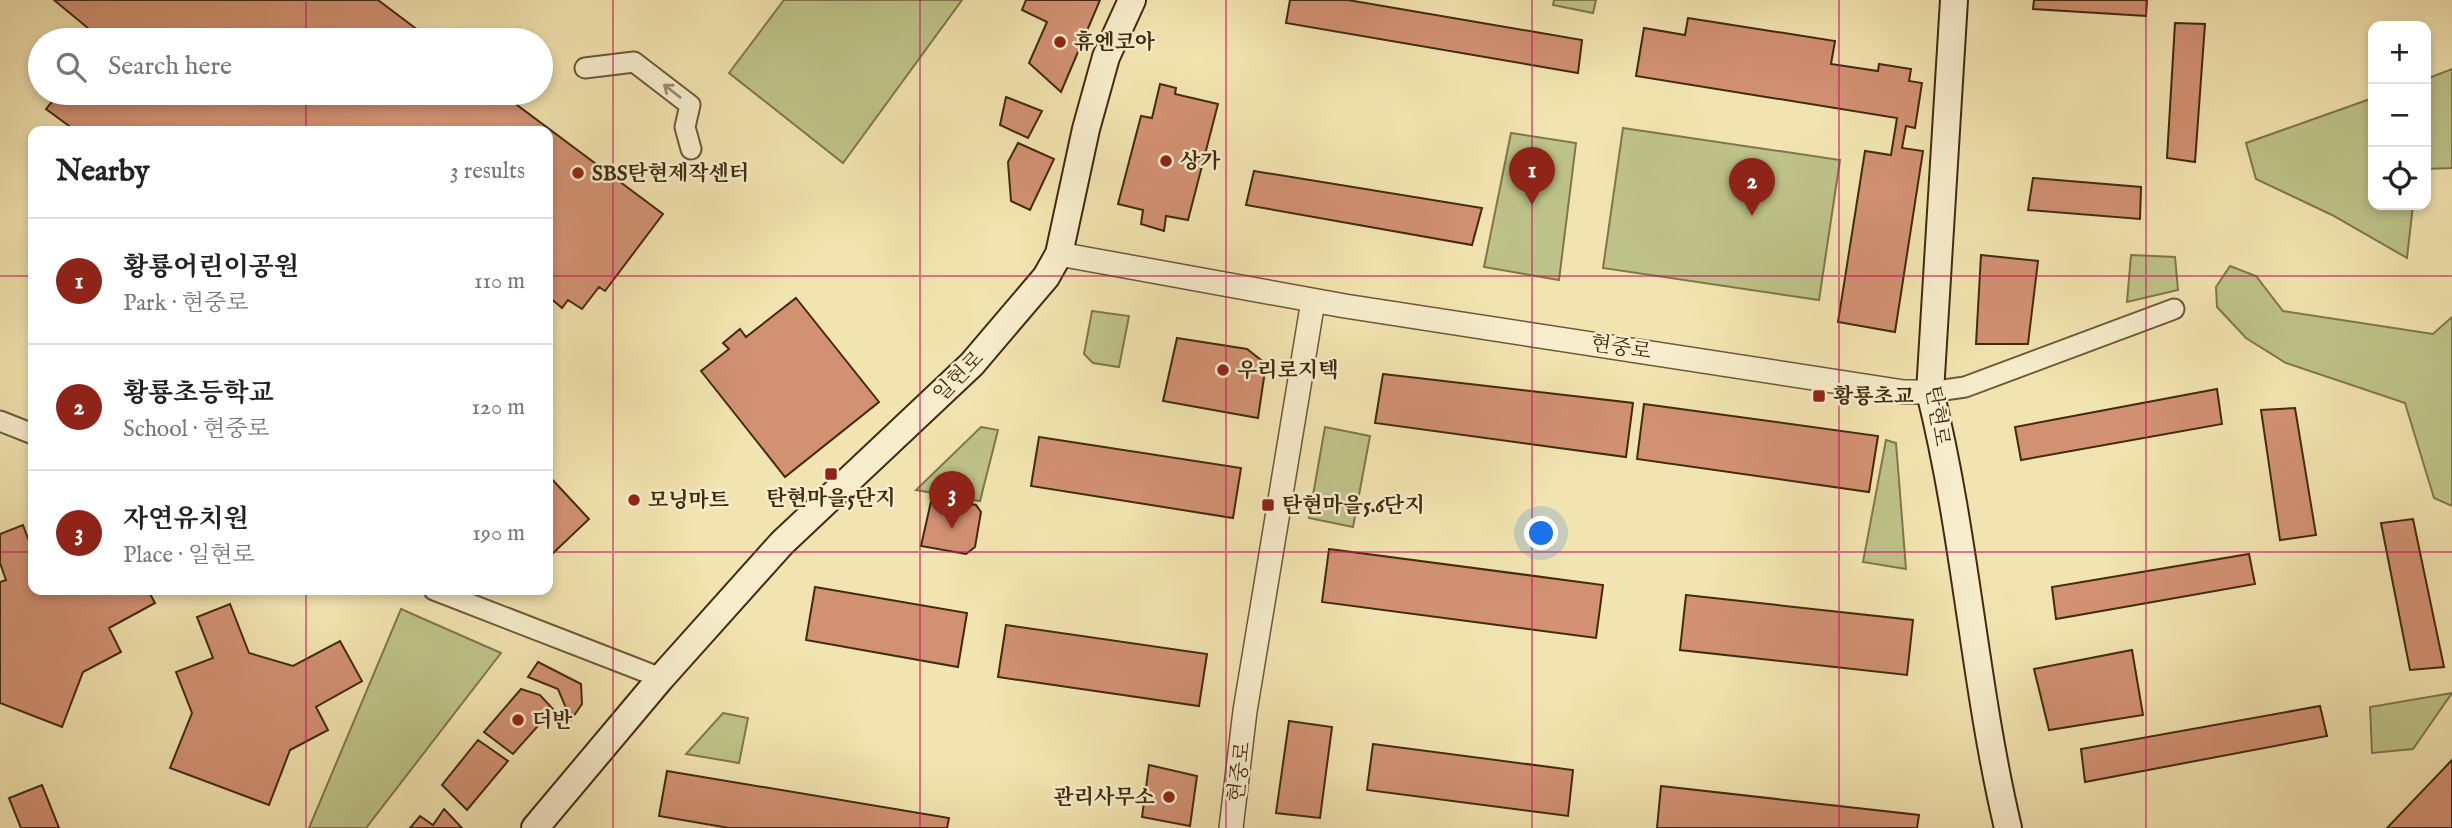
<!DOCTYPE html>
<html lang="en">
<head>
<meta charset="utf-8">
<style>
	body { margin:0; font-family:"IM FELL English","Noto Serif KR",serif; background:#f2f2f2; color:#222 }
	.controls { position:absolute; right:21px; top:21px; display:grid; overflow:hidden; border-radius:14px; box-shadow:0 4px 10px #0003 }
	.controls button { width:63px; height:63px; display:grid; place-items:center; padding:0; border:0; border-bottom:2px solid #e0e0e0; background:#fff; color:#222; font:35px sans-serif }
	.you { position:absolute; left:1542px; top:534px; width:24px; height:24px; margin:-18px; border:5px solid #fff; border-radius:50%; background:#1a73e8; box-shadow:0 0 0 10px #1a73e833 }
	.badge { display:grid; place-items:center; width:46px; height:46px; border-radius:50%; background:#8f2418; color:#fff; font-size:23px; font-weight:700 }
	.pin { position:absolute; translate:-50% -58px; filter:drop-shadow(0 2px 4px #0008) }
	.pin::after { content:''; position:absolute; top:37px; width:24px; height:21px; background:inherit; clip-path:polygon(0 0,100% 0,50% 100%) }
	.list { margin:0; padding:0; list-style:none }
	h2 { display:flex; justify-content:space-between; align-items:center; height:91px; margin:0; padding:0 28px; font-size:30px }
	h2 small { font-size:23px; font-weight:400; color:#767676 }
	.list li { display:grid; grid-template-columns:46px 1fr auto; gap:21px; align-items:center; box-sizing:border-box; height:126px; padding:0 28px; border-top:2px solid #e0e0e0 }
	.list b { display:block; font-size:26px; white-space:nowrap }
	.list p { margin:0; font-size:23px; white-space:nowrap; color:#767676 }
	.list em { font-size:23px; font-style:normal; color:#767676 }
	.icon { flex:none; width:38px; height:38px; fill:none; stroke:currentColor; stroke-width:2; stroke-linecap:round; stroke-linejoin:round }
	.map { position:relative; flex:none; width:2452px; height:828px; overflow:hidden }
	.search { position:absolute; background:#fff; box-shadow:0 4px 10px #0003; left:28px; top:28px; width:525px; height:77px; display:flex; align-items:center; gap:18px; box-sizing:border-box; padding:0 24px; border-radius:38px; color:#767676; font-size:26px }
	.panel { position:absolute; background:#fff; box-shadow:0 4px 10px #0003; left:28px; top:126px; width:525px; height:469px; border-radius:14px }
	.map>svg:first-child { display:block }
	.green { fill:#bec389; stroke:#80764c; stroke-width:2 }
	.building { fill:#d29173; stroke:#412a0f; stroke-width:2 }
	.lines { fill:none; stroke-linecap:round; stroke-linejoin:round }
	.minor-casing { stroke:#6d5837; stroke-width:23 }
	.tertiary-casing { stroke:#6d5837; stroke-width:26 }
	.secondary-casing { stroke:#412a0f; stroke-width:30 }
	.minor { stroke:#f7edcc; stroke-width:19 }
	.tertiary { stroke:#f7edcc; stroke-width:23 }
	.secondary { stroke:#f7edcc; stroke-width:26 }
	.oneway { stroke:#9c8c6e }
	.grid { fill:none; stroke:#c2185b; stroke-width:2; stroke-opacity:0.55 }
	.poi-dot { fill:#8f2418; stroke:#f7edcc; stroke-width:2.5 }
	.labels { text-anchor:middle; stroke-width:5; stroke-linejoin:round; paint-order:stroke }
	.poi-label { font-size:21px; font-weight:bold; fill:#412a0f; stroke:#f7edcc; text-anchor:start }
	.street-label { font-size:21px; fill:#412a0f; stroke:#f7edcc }
</style>
</head>
<body>
<div class="map">
<svg width="2452" height="828" viewBox="0 0 2452 828">
	<rect width="100%" height="100%" fill="#f2e4b0"/>
	<filter id="stains"><feTurbulence type="fractalNoise" baseFrequency=".00286" numOctaves="4"/><feColorMatrix values="0 0 0 0 .2 0 0 0 0 .09 0 0 0 0 .02 0 0 0 .5 -.17"/></filter>
	<radialGradient id="worn" r=".72"><stop offset=".6" stop-color="#630" stop-opacity="0"/><stop offset="1" stop-color="#630" stop-opacity=".3"/></radialGradient>
	<path class="green" d="M 784,0 L 962,0 L 843,163 L 729,73 Z
		M 1554,0 L 1596,0 L 1593,13 L 1553,5 Z
		M 2452,69 L 2452,168 L 2426,169 L 2426,79 Z
		M 2373,98 L 2373,205 L 2413,205 L 2407,258 L 2332,215 L 2256,179 L 2246,143 Z
		M 1623,128 L 1840,160 L 1819,300 L 1603,268 Z
		M 1511,133 L 1576,143 L 1559,280 L 1484,267 Z
		M 2131,255 L 2175,257 L 2178,290 L 2127,302 Z
		M 2230,266 L 2256,276 L 2283,311 L 2433,334 L 2452,317 L 2452,506 L 2434,498 L 2405,403 L 2286,363 L 2246,338 L 2217,307 L 2216,287 Z
		M 1092,311 L 1129,316 L 1119,367 L 1093,363 L 1084,354 Z
		M 981,427 L 998,430 L 980,501 L 916,490 Z
		M 1325,427 L 1370,436 L 1353,527 L 1309,518 Z
		M 1886,440 L 1896,443 L 1906,569 L 1863,562 Z
		M 401,609 L 501,653 L 366,828 L 309,828 Z
		M 2452,693 L 2413,749 L 2372,753 L 2370,707 Z
		M 723,713 L 748,718 L 739,763 L 686,754 Z"/>
	<path class="building" d="M 54,0 L 378,0 L 431,40 L 98,40 L 100,38 Z
		M 1026,0 L 1100,0 L 1061,92 L 1029,63 L 1047,22 L 1022,10 Z
		M 1290,0 L 1348,0 L 1582,40 L 1578,73 L 1286,23 Z
		M 2034,0 L 2147,0 L 2146,16 L 2033,9 Z
		M 1688,18 L 1835,41 L 1831,64 L 1878,71 L 1879,64 L 1911,69 L 1909,81 L 1922,83 L 1915,128 L 1906,126 L 1902,148 L 1923,151 L 1895,332 L 1838,322 L 1865,151 L 1891,155 L 1897,118 L 1636,76 L 1644,28 L 1685,35 Z
		M 2175,23 L 2205,24 L 2195,162 L 2167,158 Z
		M 1160,84 L 1176,88 L 1175,94 L 1218,104 L 1188,220 L 1166,216 L 1164,231 L 1141,224 L 1143,210 L 1118,204 L 1141,116 L 1152,118 Z
		M 59,93 L 501,93 L 663,214 L 605,291 L 599,287 L 582,309 L 568,300 L 562,308 L 548,296 L 548,131 L 76,131 L 46,109 Z
		M 1006,97 L 1042,111 L 1028,138 L 1000,125 Z
		M 1018,143 L 1054,159 L 1030,210 L 1011,201 L 1008,162 Z
		M 1254,171 L 1482,208 L 1472,245 L 1246,205 Z
		M 2033,178 L 2141,187 L 2140,219 L 2028,210 Z
		M 1981,255 L 2038,261 L 2028,344 L 1976,344 Z
		M 796,298 L 879,402 L 785,477 L 701,371 L 729,349 L 723,343 L 740,329 L 746,337 Z
		M 1177,338 L 1247,349 L 1266,364 L 1258,418 L 1163,401 Z
		M 1383,374 L 1633,403 L 1626,457 L 1375,423 Z
		M 2217,389 L 2222,424 L 2021,460 L 2015,427 Z
		M 1644,404 L 1878,436 L 1869,492 L 1637,459 Z
		M 2295,408 L 2316,535 L 2280,540 L 2261,410 Z
		M 1039,437 L 1241,468 L 1233,518 L 1031,486 Z
		M 548,475 L 589,519 L 548,558 Z
		M 932,497 L 976,505 L 981,512 L 975,547 L 966,554 L 921,546 Z
		M 2413,519 L 2444,667 L 2410,670 L 2381,523 Z
		M 23,525 L 33,552 L 33,590 L 148,590 L 155,603 L 109,628 L 121,652 L 83,672 L 62,727 L 0,703 L 0,582 L 6,580 L 0,563 L 0,534 Z
		M 1329,549 L 1603,585 L 1596,638 L 1322,602 Z
		M 2249,554 L 2255,584 L 2056,619 L 2052,587 Z
		M 815,587 L 967,613 L 958,667 L 806,640 Z
		M 1686,595 L 1913,620 L 1907,675 L 1680,650 Z
		M 230,604 L 249,653 L 293,666 L 340,641 L 362,681 L 316,707 L 328,730 L 290,750 L 269,805 L 170,768 L 192,713 L 176,672 L 213,658 L 197,617 Z
		M 1006,625 L 1207,654 L 1199,706 L 998,677 Z
		M 2132,650 L 2143,715 L 2049,730 L 2034,669 Z
		M 538,662 L 581,684 L 582,704 L 571,720 L 558,689 L 528,677 Z
		M 521,689 L 540,695 L 553,709 L 513,754 L 484,732 Z
		M 2320,706 L 2327,736 L 2085,782 L 2081,749 Z
		M 1289,721 L 1332,727 L 1320,818 L 1276,813 Z
		M 478,740 L 508,761 L 467,810 L 442,785 Z
		M 1373,744 L 1573,770 L 1568,816 L 1367,790 Z
		M 2452,760 L 2452,828 L 2387,828 Z
		M 1149,765 L 1197,776 L 1190,826 L 1142,817 Z
		M 667,771 L 949,818 L 947,828 L 729,828 L 659,816 Z
		M 42,785 L 59,828 L 21,828 L 9,798 Z
		M 1661,786 L 1919,815 L 1917,828 L 1657,828 Z
		M 444,809 L 462,828 L 410,828 L 420,816 L 433,825 Z"/>
	<g class="lines">
		<g class="minor-casing">
			<path id="minor" d="M 585,68 L 634,62 L 690,105 L 685,127 L 691,149
				M 1930,392 L 1965,387 L 2174,309
				M 0,421 L 33,434
				M 434,590 L 661,678"/>
		</g>
		<g class="tertiary-casing">
			<path id="tertiary" d="M 1059,254 L 1345,306 L 1904,392 L 1930,392
				M 1231,828 L 1245,711 L 1313,301"/>
		</g>
		<g class="secondary-casing">
			<path id="secondary" d="M 1954,0 L 1930,392 C 1966,536 1974,684 2008,828
				M 535,828 L 661,678 L 782,543 L 972,364 L 1046,277 L 1059,254 L 1086,129 L 1106,57 L 1132,0"/>
		</g>
		<use href="#minor" class="minor"/>
		<use href="#tertiary" class="tertiary"/>
		<use href="#secondary" class="secondary"/>
	</g>
	<defs><path id="oneway-shaft" d="M-6 0H5M1.5-3L5.5 0L1.5 3" fill="none" stroke-width="1.6" stroke-linecap="round" stroke-linejoin="round" transform="scale(1.75)"/></defs>
	<use class="oneway" href="#oneway-shaft" transform="translate(672 91) rotate(-142)"/>
	<path class="grid" d="M 306,0 L 306,40M 613,0 L 613,828M 920,0 L 920,828M 1226,0 L 1226,828M 1532,0 L 1532,828M 1839,0 L 1839,828M 2146,0 L 2146,828M 306,93 L 306,131M 0,276 L 33,276M 548,276 L 2452,276M 0,552 L 33,552M 548,552 L 2452,552M 306,590 L 306,828"/>
	<g class="poi-dot">
		<circle cx="1060" cy="42" r="7"/>
		<circle cx="1166" cy="161" r="7"/>
		<circle cx="578" cy="173" r="7"/>
		<circle cx="1223" cy="370" r="7"/>
		<rect x="1812" y="389" width="14" height="14" rx="3.5"/>
		<rect x="824" y="467" width="14" height="14" rx="3.5"/>
		<circle cx="634" cy="500" r="7"/>
		<rect x="1261" y="498" width="14" height="14" rx="3.5"/>
		<circle cx="518" cy="720" r="7"/>
		<circle cx="1169" cy="797" r="7"/>
	</g>
	<g class="labels">
		<g class="poi-label">
			<text x="1074" y="49">휴엔코아</text>
			<text x="1180" y="168">상가</text>
			<text x="592" y="180">SBS탄현제작센터</text>
			<text x="1237" y="377">우리로지텍</text>
			<text x="1833" y="403">황룡초교</text>
			<text x="831" y="505" text-anchor="middle">탄현마을5단지</text>
			<text x="648" y="507">모닝마트</text>
			<text x="1282" y="512">탄현마을5.6단지</text>
			<text x="532" y="727">더반</text>
			<text x="1155" y="804" text-anchor="end">관리사무소</text>
		</g>
		<g class="street-label">
			<text transform="translate(1621 347) rotate(9)" y="7">현중로</text>
			<text transform="translate(958 376) rotate(-45)" y="7">일현로</text>
			<text transform="translate(1938 416) rotate(81)" y="7">탄현로</text>
			<text transform="translate(1239 772) rotate(-83)" y="7">현중로</text>
		</g>
	</g>
	<rect width="100%" height="100%" filter="url(#stains)"/>
	<rect width="100%" height="100%" fill="url(#worn)"/>
</svg>
<div class="controls">
<button>+</button>
<button>−</button>
<button><svg class="icon" aria-label="locate" viewBox="0 0 24 24"><circle cx="12" cy="12" r="6"/><path d="M12 2v4M12 18v4M2 12h4M18 12h4"/></svg></button>
</div>
<div class="you"></div>
<div class="pin badge" style="left:1532px;top:205px">1</div>
<div class="pin badge" style="left:1752px;top:216px">2</div>
<div class="pin badge" style="left:952px;top:529px">3</div>
<div class="search"><svg class="icon" aria-label="search" viewBox="0 0 24 24"><circle cx="10" cy="10" r="6"/><path d="M15 15l6 6"/></svg>Search here</div>
<section class="panel">
<h2>Nearby<small>3 results</small></h2>
<ul class="list">
<li><span class="badge">1</span><div><b>황룡어린이공원</b><p>Park · 현중로</p></div><em>110 m</em></li>
<li><span class="badge">2</span><div><b>황룡초등학교</b><p>School · 현중로</p></div><em>120 m</em></li>
<li><span class="badge">3</span><div><b>자연유치원</b><p>Place · 일현로</p></div><em>190 m</em></li>
</ul>
</section>
</div>
</body>
</html>
